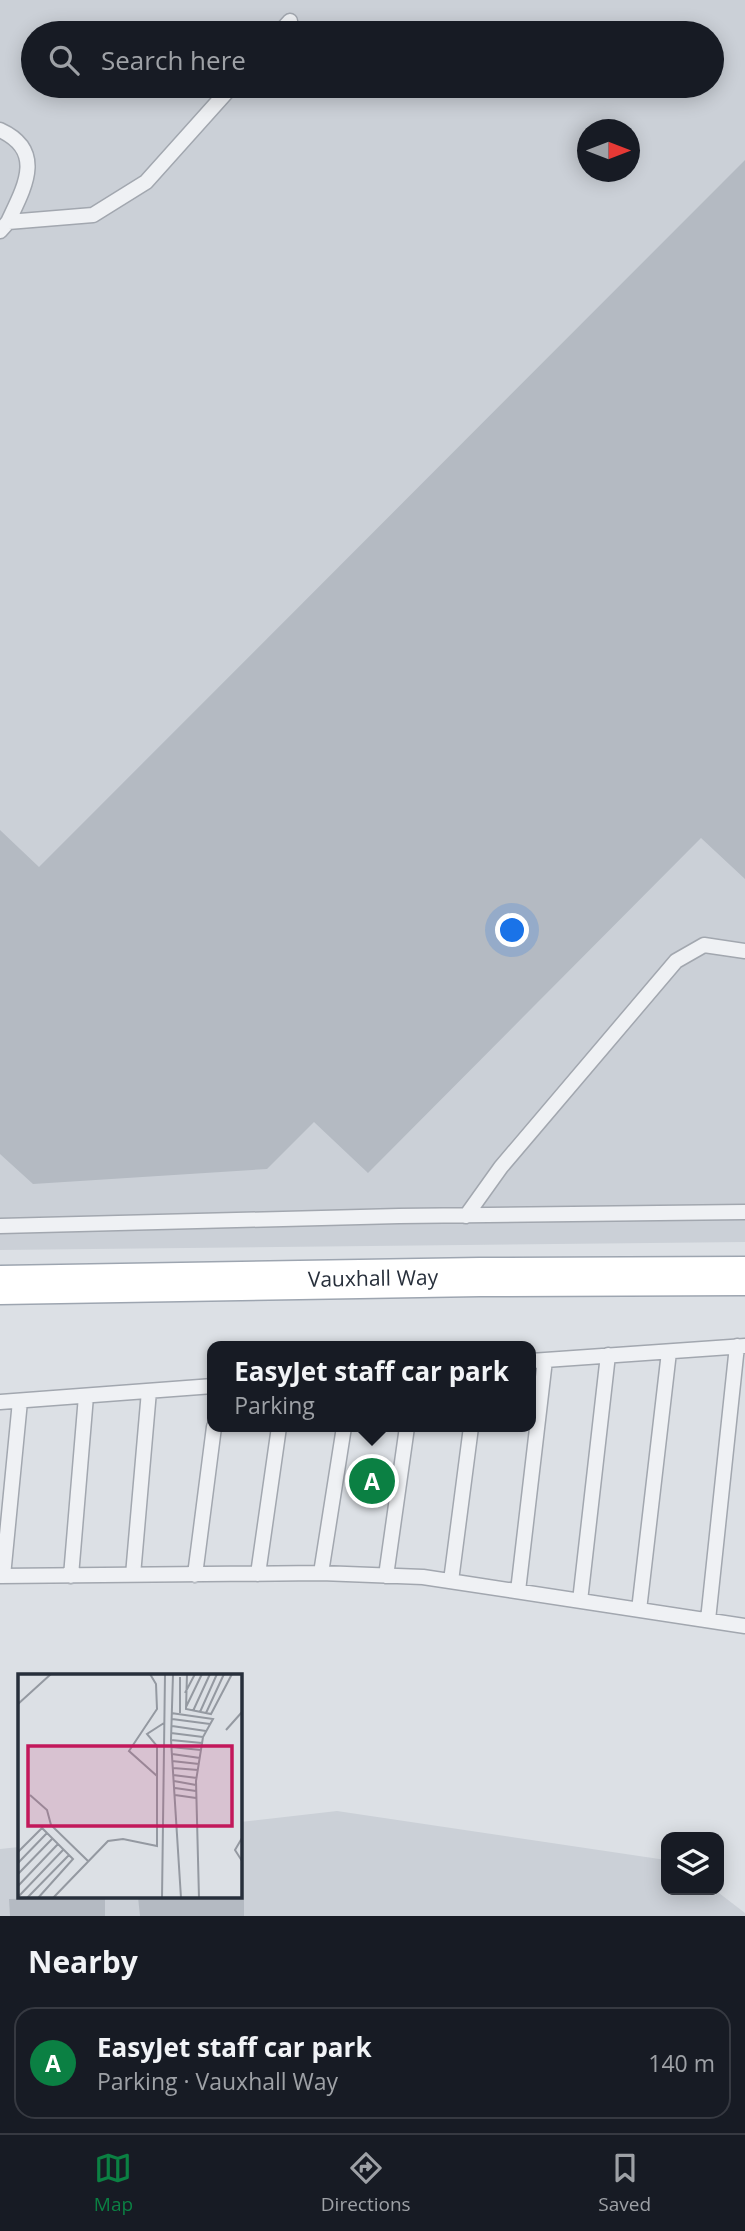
<!DOCTYPE html>
<html lang="en">
<head>
<meta charset="utf-8">
<style>
	body { margin:0; font-family:"Open Sans",sans-serif; background:#242831; color:#f1f3f6 }
	.controls { position:absolute; right:21px; bottom:21px; display:grid; overflow:hidden; border-radius:14px; box-shadow:0 4px 18px #0003 }
	.controls button { width:63px; height:63px; display:grid; place-items:center; padding:0; border:0; border-bottom:2px solid #363941; background:#171b24; color:#f1f3f6; font:35px sans-serif }
	.compass { position:absolute; left:577px; top:119px; width:63px; height:63px; border-radius:50%; background:#171b24; box-shadow:0 4px 18px #0003; rotate:90deg }
	.you { position:absolute; left:513px; top:931px; width:24px; height:24px; margin:-18px; border:5px solid #fff; border-radius:50%; background:#1a73e8; box-shadow:0 0 0 10px #1a73e833 }
	.badge { display:grid; place-items:center; width:46px; height:46px; border-radius:50%; background:#0b8043; color:#fff; font-size:23px; font-weight:700 }
	.pin { position:absolute; translate:-50% -50%; border:4px solid #fff; box-shadow:0 2px 7px #0006 }
	.popup { position:absolute; left:207px; top:1341px; width:329px; height:91px; box-sizing:border-box; display:grid; place-content:center; border-radius:14px; background:#171b24; filter:drop-shadow(0 2px 5px #0005); font-size:23px; white-space:nowrap; color:#9ea1a6 }
	.popup b { font-size:26px; color:#f1f3f6 }
	.popup::after { content:''; position:absolute; left:50%; top:100%; margin-left:-14px; border:14px solid transparent; border-top-color:#171b24 }
	.list { margin:0; padding:0; list-style:none }
	h2 { display:flex; justify-content:space-between; align-items:center; height:91px; margin:0; padding:0 28px; font-size:30px }
	h2 small { font-size:23px; font-weight:400; color:#9ea1a6 }
	.list li { display:grid; grid-template-columns:46px 1fr auto; gap:21px; align-items:center; box-sizing:border-box; height:112px; margin:0 14px 14px; padding:0 14px; border:2px solid #363941; border-radius:21px }
	.list b { display:block; font-size:26px; white-space:nowrap }
	.list p { margin:0; font-size:23px; white-space:nowrap; color:#9ea1a6 }
	.list em { font-size:23px; font-style:normal; color:#9ea1a6 }
	.icon { flex:none; width:38px; height:38px; fill:none; stroke:currentColor; stroke-width:2; stroke-linecap:round; stroke-linejoin:round }
	.map { position:relative; flex:none; width:745px; height:1916px; overflow:hidden }
	.search { position:absolute; background:#171b24; box-shadow:0 4px 18px #0003; left:21px; right:21px; top:21px; height:77px; display:flex; align-items:center; gap:18px; box-sizing:border-box; padding:0 24px; border-radius:38px; color:#9ea1a6; font-size:26px }
	.sheet { height:217px; background:#171b24 }
	nav { display:flex; justify-content:space-around; align-items:center; box-sizing:border-box; height:98px; border-top:2px solid #363941; background:#171b24; font-size:19px; color:#9ea1a6 }
	nav a { display:grid; justify-items:center; gap:4px }
	nav .on { color:#0b8043 }
	.map>svg:first-child { display:block }
	.built { fill:#cbd0d7; fill-rule:evenodd }
	.building { fill:#b4bac2 }
	.lines { fill:none; stroke-linecap:round; stroke-linejoin:round }
	.service-casing { stroke:#a2a7af; stroke-width:17 }
	.primary-casing { stroke:#9da5b0; stroke-width:41 }
	.service { stroke:#eff1f4; stroke-width:14 }
	.primary { stroke:#fff; stroke-width:38 }
	.labels { text-anchor:middle; stroke-width:7; stroke-linejoin:round; paint-order:stroke }
	.street-label { font-size:21px; fill:#272f3b; stroke:#eceff3 }
	.inset-road { fill:none; stroke:#9499a1; stroke-width:2 }
	.view { fill:#c2185b; fill-opacity:0.15; stroke:#c2185b; stroke-width:3.5 }
	.inset-edge { fill:none; stroke:#272f3b; stroke-width:3.5 }
</style>
</head>
<body>
<div class="map">
<svg width="745" height="1916" viewBox="0 0 745 1916">
	<rect width="100%" height="100%" fill="#dce0e5"/>
	<path class="built" d="M 0,0 L 745,0 L 745,1242 L 0,1250 ZM 33,33 L 712,33 L 712,86 L 33,86 ZM 588,130 L 630,130 L 630,172 L 588,172 Z
		M 337,1811 L 666,1860 L 666,1890 L 715,1890 L 745,1913 L 745,1916 L 0,1916 L 0,1849 L 19,1847 L 19,1897 L 240,1897 L 240,1822 Z"/>
	<path class="building" d="M 745,160 L 745,879 L 701,838 L 368,1173 L 314,1122 L 267,1169 L 33,1184 L 0,1154 L 0,830 L 39,867 Z
		M 105,1897 L 105,1916 L 10,1916 L 9,1899 Z
		M 138,1897 L 244,1899 L 244,1916 L 140,1916 Z"/>
	<g class="lines">
		<g class="service-casing">
			<path id="service" d="M 279,33 L 290,21
				M 0,130 C 46,151 24,188 8,222
				M 0,231 L 8,222 L 93,215 L 146,182 L 232,86
				M 466,1216 L 501,1167 L 676,961 L 704,945 L 745,951
				M 0,1226 L 399,1216 L 745,1212
				M 531,1361 L 745,1346
				M 0,1402 L 213,1386
				M 321,1573 L 344,1427
				M 258,1574 L 279,1427
				M 133,1575 L 149,1391
				M 195,1575 L 214,1427
				M 0,1576 L 321,1573 L 423,1577 L 745,1626
				M 3,1576 L 20,1401
				M 71,1576 L 86,1396
				M 386,1576 L 407,1427
				M 451,1581 L 471,1427
				M 518,1591 L 545,1360
				M 580,1601 L 608,1355
				M 639,1610 L 669,1352
				M 708,1620 L 737,1346"/>
		</g>
		<g class="primary-casing">
			<g id="primary">
				<path id="s1" d="M 0,1285 L 480,1277 L 745,1276"/>
			</g>
		</g>
		<use href="#service" class="service"/>
		<use href="#primary" class="primary"/>
	</g>
	<g class="labels">
		<g class="street-label">
			<text dy="7" stroke="none"><textPath href="#s1" startOffset="373">Vauxhall Way</textPath></text>
		</g>
	</g>
	<g transform="translate(18 1674)">
		<rect width="224" height="224" fill="#dce0e5"/>
		<path class="inset-road" d="M 132,0 L 138,10 L 139,35 L 111,77 L 139,102M 155,0 L 153,66 L 163,224M 169,0 L 168,35 L 193,40 L 214,0M 162,3 L 162,39M 167,19 L 177,0M 0,30 L 33,0M 168,33 L 184,0M 175,37 L 192,0M 182,38 L 199,0M 153,39 L 195,45 L 185,63 L 178,107 L 181,224M 188,39 L 206,0M 154,45 L 192,50M 154,52 L 188,57M 208,56 L 224,38M 153,59 L 185,63M 153,66 L 184,69M 153,73 L 183,76M 224,76 L 224,124M 154,80 L 182,84M 154,87 L 181,90M 155,94 L 180,96M 155,101 L 179,104M 156,107 L 178,111M 157,114 L 178,117M 12,121 L 29,136 L 33,151 L 70,187M 157,121 L 178,124M 224,164 L 217,176 L 224,187M 0,178 L 24,154 L 55,185 L 20,224M 0,189 L 29,159M 0,200 L 34,165M 0,212 L 40,170M 0,223 L 45,176M 9,224 L 51,181M 35,224 L 90,167 L 105,165 L 139,172 L 139,72 L 129,60 L 146,49M 144,224 L 147,0"/>
		<path class="view" d="M 10,72 L 214,72 L 214,152 L 10,152 Z"/>
		<rect width="224" height="224" class="inset-edge"/>
	</g>
</svg>
<div class="controls">
<button><svg class="icon" aria-label="layers" viewBox="0 0 24 24"><path d="M12 4l9 5-9 5-9-5zM3 14l9 5 9-5"/></svg></button>
</div>
<svg class="compass" viewBox="-18 -18 36 36"><path d="M0-13l5 13h-10z" fill="#e53935"/><path d="M0 13l5-13h-10z" fill="#9ea1a6"/></svg>
<div class="you"></div>
<div class="pin badge" style="left:372px;top:1481px">A</div>
<div class="popup"><b>EasyJet staff car park</b>Parking</div>
<div class="search"><svg class="icon" aria-label="search" viewBox="0 0 24 24"><circle cx="10" cy="10" r="6"/><path d="M15 15l6 6"/></svg>Search here</div>
</div>
<section class="sheet">
<h2>Nearby<small></small></h2>
<ul class="list">
<li><span class="badge">A</span><div><b>EasyJet staff car park</b><p>Parking · Vauxhall Way</p></div><em>140 m</em></li>
</ul>
</section>
<nav>
<a class="on"><svg class="icon" aria-label="map" viewBox="0 0 24 24"><path d="M3 6l6-2 6 2 6-2v14l-6 2-6-2-6 2zM9 4v14M15 6v14"/></svg>Map</a>
<a><svg class="icon" aria-label="directions" viewBox="0 0 24 24"><path d="M12 3l9 9-9 9-9-9zM9 14v-3h6M13 9l2 2-2 2"/></svg>Directions</a>
<a><svg class="icon" aria-label="saved" viewBox="0 0 24 24"><path d="M7 4h10v16l-5-4-5 4z"/></svg>Saved</a>
</nav>
</body>
</html>
